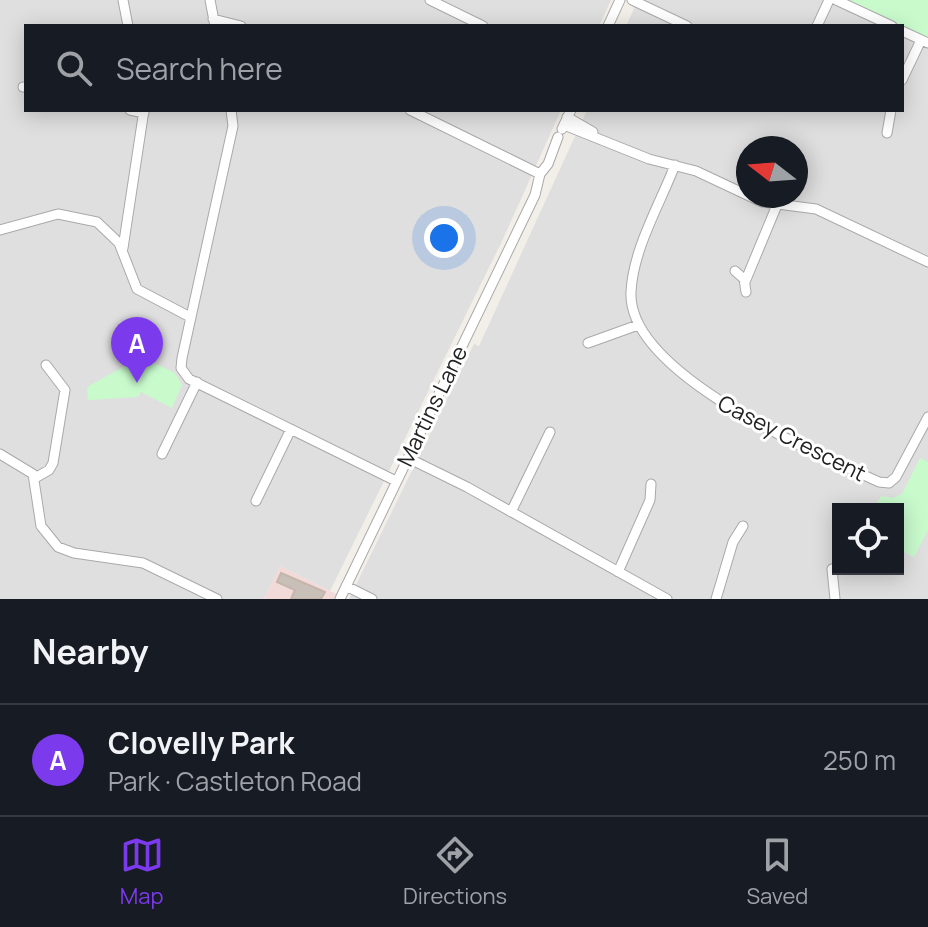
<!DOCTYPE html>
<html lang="en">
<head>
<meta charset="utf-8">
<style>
	body { margin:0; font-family:Manrope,sans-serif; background:#242831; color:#f1f3f6 }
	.controls { position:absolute; right:24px; bottom:24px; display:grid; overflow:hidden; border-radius:0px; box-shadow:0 4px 20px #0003 }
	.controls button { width:72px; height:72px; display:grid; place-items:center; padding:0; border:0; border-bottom:2px solid #363941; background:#171b24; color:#f1f3f6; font:40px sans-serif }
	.compass { position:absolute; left:736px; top:136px; width:72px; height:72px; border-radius:50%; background:#171b24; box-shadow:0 4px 20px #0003; rotate:287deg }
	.you { position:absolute; left:444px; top:238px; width:28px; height:28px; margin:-20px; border:6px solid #fff; border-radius:50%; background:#1a73e8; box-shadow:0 0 0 12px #1a73e833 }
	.badge { display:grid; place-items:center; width:52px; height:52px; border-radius:50%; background:#7c3aed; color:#fff; font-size:26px; font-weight:700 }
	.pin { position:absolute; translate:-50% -66px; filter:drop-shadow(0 2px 4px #0008) }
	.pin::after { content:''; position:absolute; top:42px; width:28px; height:24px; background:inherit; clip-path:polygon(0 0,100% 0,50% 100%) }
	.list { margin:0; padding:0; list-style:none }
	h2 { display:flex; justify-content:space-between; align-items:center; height:104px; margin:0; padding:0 32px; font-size:34px }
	h2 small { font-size:26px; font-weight:400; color:#9ea1a6 }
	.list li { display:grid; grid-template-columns:52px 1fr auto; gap:24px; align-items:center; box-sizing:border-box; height:112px; padding:0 32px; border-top:2px solid #363941 }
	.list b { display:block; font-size:30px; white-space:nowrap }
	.list p { margin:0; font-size:26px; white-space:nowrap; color:#9ea1a6 }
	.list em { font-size:26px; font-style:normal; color:#9ea1a6 }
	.icon { flex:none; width:44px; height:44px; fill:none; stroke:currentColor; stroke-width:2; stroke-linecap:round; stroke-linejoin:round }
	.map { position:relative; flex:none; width:928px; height:599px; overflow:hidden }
	.search { position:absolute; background:#171b24; box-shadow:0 4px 20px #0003; left:24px; right:24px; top:24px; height:88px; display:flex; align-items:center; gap:20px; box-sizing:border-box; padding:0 28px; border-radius:0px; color:#9ea1a6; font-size:30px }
	.sheet { height:216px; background:#171b24 }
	nav { display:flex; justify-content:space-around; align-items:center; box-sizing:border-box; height:112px; border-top:2px solid #363941; background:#171b24; font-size:22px; color:#9ea1a6 }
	nav a { display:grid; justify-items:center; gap:4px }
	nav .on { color:#7c3aed }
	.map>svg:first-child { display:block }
	.residential { fill:#e0dfdf; fill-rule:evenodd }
	.commercial { fill:#f2dad9 }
	.park { fill:#c8facc }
	.building { fill:#c7bfb8; stroke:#c4b6ab; stroke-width:2 }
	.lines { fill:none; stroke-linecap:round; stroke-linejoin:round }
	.minor-casing { stroke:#a9a9a9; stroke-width:11 }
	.minor { stroke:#fff; stroke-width:9 }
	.labels { text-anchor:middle; stroke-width:6; stroke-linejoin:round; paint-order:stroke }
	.street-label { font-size:22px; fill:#222; stroke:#fff }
</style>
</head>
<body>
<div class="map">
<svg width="928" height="599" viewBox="0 0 928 599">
	<rect width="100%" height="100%" fill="#f2efe9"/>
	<path class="residential" d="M 0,0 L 611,0 L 599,26 L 26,26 L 26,110 L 561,110 L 503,239 L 330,591 L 280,566 L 264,599 L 0,599 Z
		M 638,0 L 849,0 L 928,38 L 928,599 L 349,599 L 474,344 L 479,346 L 587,110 L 902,110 L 902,26 L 626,26 ZM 748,148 L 796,148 L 796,196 L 748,196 ZM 838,509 L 898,509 L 898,569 L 838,569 Z"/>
	<path class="commercial" d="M 280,566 L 336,594 L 334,599 L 264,599 Z"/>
	<path class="park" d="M 849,0 L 928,0 L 928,38 Z
		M 141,357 L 175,373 L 182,385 L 172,408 L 141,392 L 138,397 L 88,400 L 87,387 Z
		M 920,458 L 928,462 L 928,530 L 914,557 L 898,549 L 898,509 L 874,509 L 881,496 L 893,498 L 902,494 Z"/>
	<path class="building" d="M 281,573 L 325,592 L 321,599 L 291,599 L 295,590 L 277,582 Z"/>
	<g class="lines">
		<g class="minor-casing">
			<path id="minor" d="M 123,0 L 128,26
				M 210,0 L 215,26
				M 430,0 L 483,26
				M 632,0 L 687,26
				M 836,0 L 892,26
				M 213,19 L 241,26
				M 608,26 L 620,0
				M 817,26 L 829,0
				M 902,31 L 928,43
				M 902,80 L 921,40
				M 23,87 L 26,87
				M 130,110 L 144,113
				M 231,110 L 233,126 L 182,358 L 181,368 L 189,379 L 396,481
				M 410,110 L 540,174
				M 567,117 L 593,132
				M 564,125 L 649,159 L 696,171 L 762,202 L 816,209 L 928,262
				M 562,129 L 571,110
				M 887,133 L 891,110
				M 675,165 C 660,204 633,249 631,292 C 627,374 816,453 879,482 L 889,483 L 896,477 L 928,417
				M 0,230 L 58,214 L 97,222 L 119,243 L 137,289 L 190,317
				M 123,248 L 144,110
				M 735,271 L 744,279 L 746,292
				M 745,282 L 777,205
				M 588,343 L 638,325
				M 0,454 L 33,474 L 41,526 L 58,547 L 74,553 L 143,563 L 217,599
				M 162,454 L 197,382
				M 408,458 L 467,487 L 667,599
				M 35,478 L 49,470 L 53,463 L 65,390 L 46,365
				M 256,501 L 291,429
				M 511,512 L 550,432
				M 832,569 L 835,599
				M 618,572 L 650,500 L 651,484
				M 346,586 L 372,599
				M 340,599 L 535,195 L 540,174 L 548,164 L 558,137
				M 716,599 L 733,542 L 743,526"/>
		</g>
		<use href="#minor" class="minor"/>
	</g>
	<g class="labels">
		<g class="street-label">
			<text transform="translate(432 406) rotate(-64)" y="8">Martins Lane</text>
			<text transform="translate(792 438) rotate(27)" y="8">Casey Crescent</text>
		</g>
	</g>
</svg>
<div class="controls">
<button><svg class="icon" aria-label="locate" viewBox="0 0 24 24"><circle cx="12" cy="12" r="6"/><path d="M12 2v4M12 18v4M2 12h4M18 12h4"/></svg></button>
</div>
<svg class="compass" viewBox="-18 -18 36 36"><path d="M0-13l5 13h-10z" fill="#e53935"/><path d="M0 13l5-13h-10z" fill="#9ea1a6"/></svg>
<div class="you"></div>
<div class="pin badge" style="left:137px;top:383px">A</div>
<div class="search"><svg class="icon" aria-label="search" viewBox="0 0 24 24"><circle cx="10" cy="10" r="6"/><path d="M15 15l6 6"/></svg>Search here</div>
</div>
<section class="sheet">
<h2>Nearby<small></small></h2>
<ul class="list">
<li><span class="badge">A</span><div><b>Clovelly Park</b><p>Park · Castleton Road</p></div><em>250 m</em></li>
</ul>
</section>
<nav>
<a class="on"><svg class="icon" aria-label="map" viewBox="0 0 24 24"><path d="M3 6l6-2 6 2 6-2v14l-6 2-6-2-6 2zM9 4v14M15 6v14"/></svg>Map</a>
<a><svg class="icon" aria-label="directions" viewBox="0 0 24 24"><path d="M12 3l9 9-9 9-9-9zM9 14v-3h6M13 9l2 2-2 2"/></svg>Directions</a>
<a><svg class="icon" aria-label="saved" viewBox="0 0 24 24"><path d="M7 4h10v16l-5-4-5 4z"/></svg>Saved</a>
</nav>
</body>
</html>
